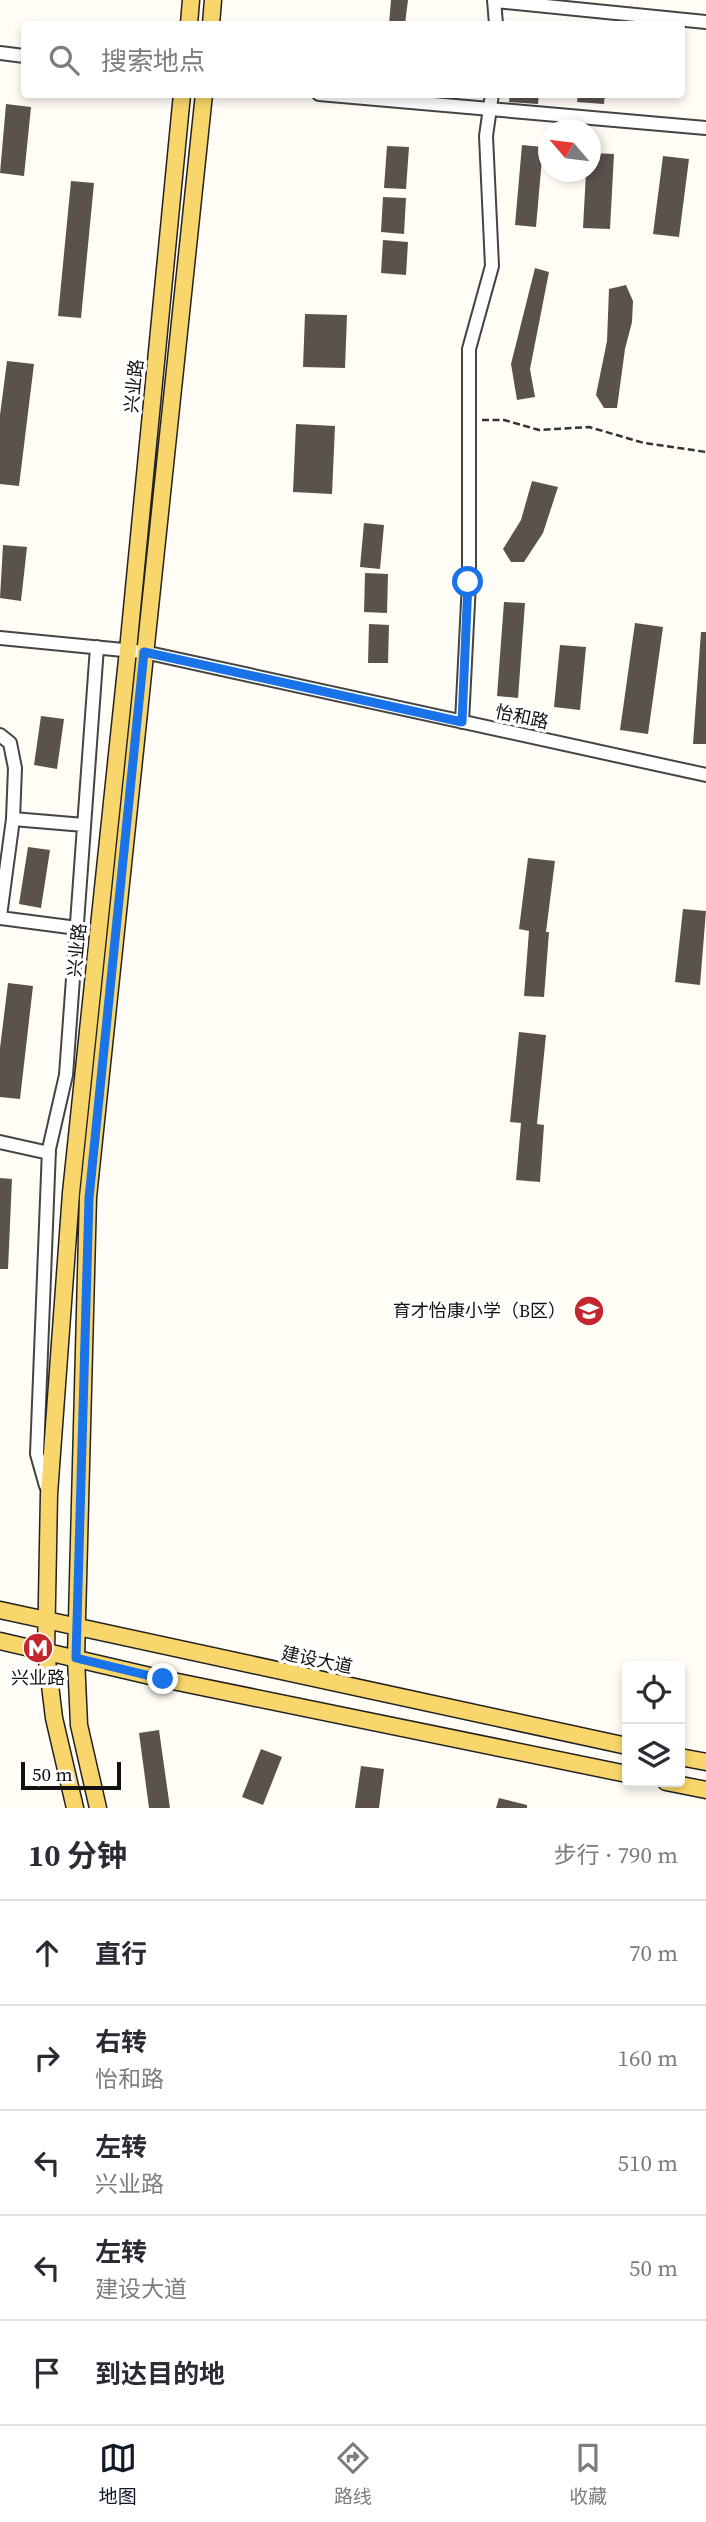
<!DOCTYPE html>
<html lang="zh">
<head>
<meta charset="utf-8">
<style>
	body { margin:0; font-family:"Source Serif 4","Noto Sans SC",serif; background:#f7f7f7; color:#2b2b33 }
	.controls { position:absolute; right:21px; bottom:21px; display:grid; overflow:hidden; border-radius:7px; box-shadow:0 4px 10px #0003 }
	.controls button { width:63px; height:63px; display:grid; place-items:center; padding:0; border:0; border-bottom:2px solid #e1e1e2; background:#fff; color:#2b2b33; font:35px sans-serif }
	.compass { position:absolute; left:538px; top:119px; width:63px; height:63px; border-radius:50%; background:#fff; box-shadow:0 4px 10px #0003; rotate:298deg }
	.scale { position:absolute; left:21px; bottom:18px; width:100px; box-sizing:border-box; padding-left:7px; border:4px solid #111; border-top:0; font-size:19px; line-height:24px; white-space:nowrap; color:#111; -webkit-text-stroke:5px #fff; paint-order:stroke }
	.stop { position:absolute; width:21px; height:21px; margin:-16px; border:5px solid #1a73e8; border-radius:50%; background:#fff }
	.stop.end { background:#1a73e8; border-color:#fff; box-shadow:0 2px 7px #0008 }
	.list { margin:0; padding:0; list-style:none }
	h2 { display:flex; justify-content:space-between; align-items:center; height:91px; margin:0; padding:0 28px; font-size:30px }
	h2 small { font-size:23px; font-weight:400; color:#7c7c81 }
	.list li { display:grid; grid-template-columns:46px 1fr auto; gap:21px; align-items:center; box-sizing:border-box; height:105px; padding:0 28px; border-top:2px solid #e1e1e2 }
	.list b { display:block; font-size:26px; white-space:nowrap }
	.list p { margin:0; font-size:23px; white-space:nowrap; color:#7c7c81 }
	.list em { font-size:23px; font-style:normal; color:#7c7c81 }
	.icon { flex:none; width:38px; height:38px; fill:none; stroke:currentColor; stroke-width:2; stroke-linecap:round; stroke-linejoin:round }
	.map { position:relative; flex:none; width:706px; height:1808px; overflow:hidden }
	.search { position:absolute; background:#fff; box-shadow:0 4px 10px #0003; left:21px; right:21px; top:21px; height:77px; display:flex; align-items:center; gap:18px; box-sizing:border-box; padding:0 24px; border-radius:7px; color:#7c7c81; font-size:26px }
	.sheet { height:616px; background:#fff }
	nav { display:flex; justify-content:space-around; align-items:center; box-sizing:border-box; height:98px; border-top:2px solid #e1e1e2; background:#fff; font-size:19px; color:#7c7c81 }
	nav a { display:grid; justify-items:center; gap:4px }
	nav .on { color:#111827 }
	.map>svg:first-child { display:block }
	.building { fill:#5a524d }
	.lines { fill:none; stroke-linecap:round; stroke-linejoin:round }
	.minor-casing { stroke:#444; stroke-width:16 }
	.major-casing { stroke:#222; stroke-width:19 }
	.path { stroke:#333; stroke-width:2.5; stroke-dasharray:7 3.5; stroke-linecap:butt }
	.minor { stroke:#fff; stroke-width:12 }
	.major { stroke:#f9d66b; stroke-width:16 }
	.route { stroke:#1a73e8; stroke-width:9 }
	.labels { text-anchor:middle; stroke-width:7; stroke-linejoin:round; paint-order:stroke }
	.street-label { font-size:18px; fill:#111; stroke:#fff }
	.poi-label { font-size:18px; fill:#111; stroke:#fff; text-anchor:end }
</style>
</head>
<body>
<div class="map">
<svg width="706" height="1808" viewBox="0 0 706 1808">
	<rect width="100%" height="100%" fill="#fffdf5"/>
	<path class="building" d="M 391,0 L 408,0 L 405,24 L 389,24 Z
		M 510,94 L 539,94 L 538,104 L 509,102 Z
		M 578,94 L 605,94 L 604,104 L 577,102 Z
		M 6,104 L 31,107 L 24,176 L 0,173 Z
		M 522,145 L 543,147 L 536,227 L 515,225 Z
		M 387,146 L 409,147 L 406,189 L 384,188 Z
		M 590,153 L 614,154 L 610,229 L 583,228 L 586,172 L 590,172 Z
		M 663,156 L 689,159 L 679,237 L 653,234 Z
		M 71,181 L 94,183 L 81,318 L 58,316 Z
		M 383,197 L 406,198 L 404,234 L 381,232 Z
		M 383,240 L 408,242 L 406,275 L 381,273 Z
		M 535,268 L 549,272 L 530,369 L 535,397 L 517,400 L 511,364 Z
		M 626,285 L 633,301 L 632,322 L 625,349 L 617,408 L 604,408 L 596,395 L 607,341 L 609,289 Z
		M 305,314 L 347,315 L 345,368 L 303,367 Z
		M 7,361 L 34,364 L 19,486 L 0,484 L 0,415 Z
		M 296,424 L 335,426 L 332,494 L 293,492 Z
		M 532,481 L 558,487 L 543,533 L 524,562 L 511,562 L 503,549 L 521,520 Z
		M 364,523 L 384,525 L 380,569 L 360,567 Z
		M 3,545 L 27,547 L 21,601 L 0,598 Z
		M 365,573 L 388,574 L 387,613 L 364,612 Z
		M 504,602 L 525,603 L 518,698 L 497,696 Z
		M 635,623 L 663,627 L 648,734 L 620,730 Z
		M 369,624 L 389,625 L 388,663 L 368,663 Z
		M 701,632 L 706,632 L 706,744 L 693,744 Z
		M 560,645 L 586,647 L 580,710 L 554,707 Z
		M 41,716 L 64,719 L 57,769 L 34,765 Z
		M 28,847 L 50,850 L 41,908 L 19,904 Z
		M 528,858 L 555,861 L 546,932 L 549,932 L 544,997 L 524,996 L 529,931 L 519,929 Z
		M 683,909 L 706,911 L 700,985 L 675,982 Z
		M 8,983 L 33,986 L 20,1099 L 0,1097 L 0,1048 Z
		M 519,1032 L 546,1035 L 537,1124 L 544,1125 L 540,1182 L 516,1180 L 521,1123 L 510,1122 Z
		M 0,1178 L 12,1179 L 8,1269 L 0,1269 Z
		M 159,1730 L 170,1808 L 149,1808 L 139,1733 Z
		M 261,1749 L 282,1757 L 263,1805 L 242,1797 Z
		M 361,1766 L 384,1769 L 379,1808 L 355,1808 Z
		M 499,1798 L 527,1805 L 527,1808 L 496,1808 Z"/>
	<g class="lines">
		<g class="minor-casing">
			<path id="minor" d="M 494,0 L 496,24
				M 496,1 L 706,22
				M 0,53 L 24,56
				M 319,94 L 706,128
				M 0,638 L 144,652 L 706,775
				M 462,722 L 469,582 L 469,349 L 492,266 L 486,136 L 492,94
				M 0,735 L 10,743 L 15,768 L 13,819
				M 0,916 L 13,819 L 84,825
				M 0,918 L 77,928
				M 0,1142 L 49,1153
				M 46,1486 L 37,1454 L 49,1149 L 66,1075 L 97,647"/>
		</g>
		<g class="major-casing">
			<path id="major" d="M 189,24 L 191,0
				M 211,24 L 213,0
				M 0,1610 L 627,1746
				M 0,1641 L 163,1679 L 627,1774
				M 680,1757 L 706,1762
				M 666,1782 L 706,1790
				M 75,1808 L 54,1718 L 46,1652 L 49,1494 L 71,1193 L 128,650 L 182,94
				M 98,1808 L 79,1725 L 76,1658 L 88,1197 L 204,94"/>
		</g>
		<path class="path" d="M 482,420 L 504,420 L 539,430 L 589,427 L 644,443 L 706,452"/>
		<use href="#minor" class="minor"/>
		<use href="#major" class="major"/>
	</g>
	<g class="lines">
		<path class="route" d="M 163,1679 L 76,1658 L 89,1198 L 144,652 L 462,722 L 468,582"/>
	</g>
	<defs>
		<g id="school-disc" transform="scale(1.575)"><circle r="9.5" fill="#c4262e" stroke="#fff"/><path d="M0-5L7-2L0 1L-7-2ZM-4 1L0 2.5L4 1V4Q0 6-4 4Z" fill="#fff"/></g>
		<g id="metro-disc" transform="scale(1.575)"><circle r="9.5" fill="#c4262e" stroke="#fff"/><path d="M-5.5 5V-5H-3L0 0L3-5H5.5V5H3V-.5L0 4L-3-.5V5Z" fill="#fff"/></g>
	</defs>
	<g fill-rule="evenodd">
		<use href="#school-disc" x="589" y="1311"/>
		<use href="#metro-disc" x="38" y="1648"/>
	</g>
	<g class="labels">
		<g class="street-label">
			<text transform="translate(134 386) rotate(-84)" y="6">兴业路</text>
			<text transform="translate(522 717) rotate(12)" y="6">怡和路</text>
			<text transform="translate(77 950) rotate(-84)" y="6">兴业路</text>
			<text transform="translate(317 1660) rotate(12)" y="6">建设大道</text>
		</g>
		<g class="poi-label">
			<text x="566" y="1317">育才怡康小学（B区）</text>
			<text x="38" y="1684" text-anchor="middle">兴业路</text>
		</g>
	</g>
</svg>
<div class="controls">
<button><svg class="icon" aria-label="locate" viewBox="0 0 24 24"><circle cx="12" cy="12" r="6"/><path d="M12 2v4M12 18v4M2 12h4M18 12h4"/></svg></button>
<button><svg class="icon" aria-label="layers" viewBox="0 0 24 24"><path d="M12 4l9 5-9 5-9-5zM3 14l9 5 9-5"/></svg></button>
</div>
<svg class="compass" viewBox="-18 -18 36 36"><path d="M0-13l5 13h-10z" fill="#e53935"/><path d="M0 13l5-13h-10z" fill="#7c7c81"/></svg>
<div class="scale">50 m</div>
<div class="stop" style="left:468px;top:582px"></div>
<div class="stop end" style="left:163px;top:1679px"></div>
<div class="search"><svg class="icon" aria-label="search" viewBox="0 0 24 24"><circle cx="10" cy="10" r="6"/><path d="M15 15l6 6"/></svg>搜索地点</div>
</div>
<section class="sheet">
<h2>10 分钟<small>步行 · 790 m</small></h2>
<ul class="list">
<li><svg class="icon" aria-label="ahead" viewBox="0 0 24 24"><path d="M12 20V5M6 11l6-6 6 6"/></svg><div><b>直行</b></div><em>70 m</em></li>
<li><svg class="icon" aria-label="right" viewBox="0 0 24 24"><path d="M7 20v-9h11M14 6l5 5-5 5"/></svg><div><b>右转</b><p>怡和路</p></div><em>160 m</em></li>
<li><svg class="icon" aria-label="left" viewBox="0 0 24 24"><path d="M17 20v-9H6M10 6l-5 5 5 5"/></svg><div><b>左转</b><p>兴业路</p></div><em>510 m</em></li>
<li><svg class="icon" aria-label="left" viewBox="0 0 24 24"><path d="M17 20v-9H6M10 6l-5 5 5 5"/></svg><div><b>左转</b><p>建设大道</p></div><em>50 m</em></li>
<li><svg class="icon" aria-label="arrive" viewBox="0 0 24 24"><path d="M6 21V4h12l-3 4 3 4H6"/></svg><div><b>到达目的地</b></div></li>
</ul>
</section>
<nav>
<a class="on"><svg class="icon" aria-label="map" viewBox="0 0 24 24"><path d="M3 6l6-2 6 2 6-2v14l-6 2-6-2-6 2zM9 4v14M15 6v14"/></svg>地图</a>
<a><svg class="icon" aria-label="directions" viewBox="0 0 24 24"><path d="M12 3l9 9-9 9-9-9zM9 14v-3h6M13 9l2 2-2 2"/></svg>路线</a>
<a><svg class="icon" aria-label="saved" viewBox="0 0 24 24"><path d="M7 4h10v16l-5-4-5 4z"/></svg>收藏</a>
</nav>
</body>
</html>
